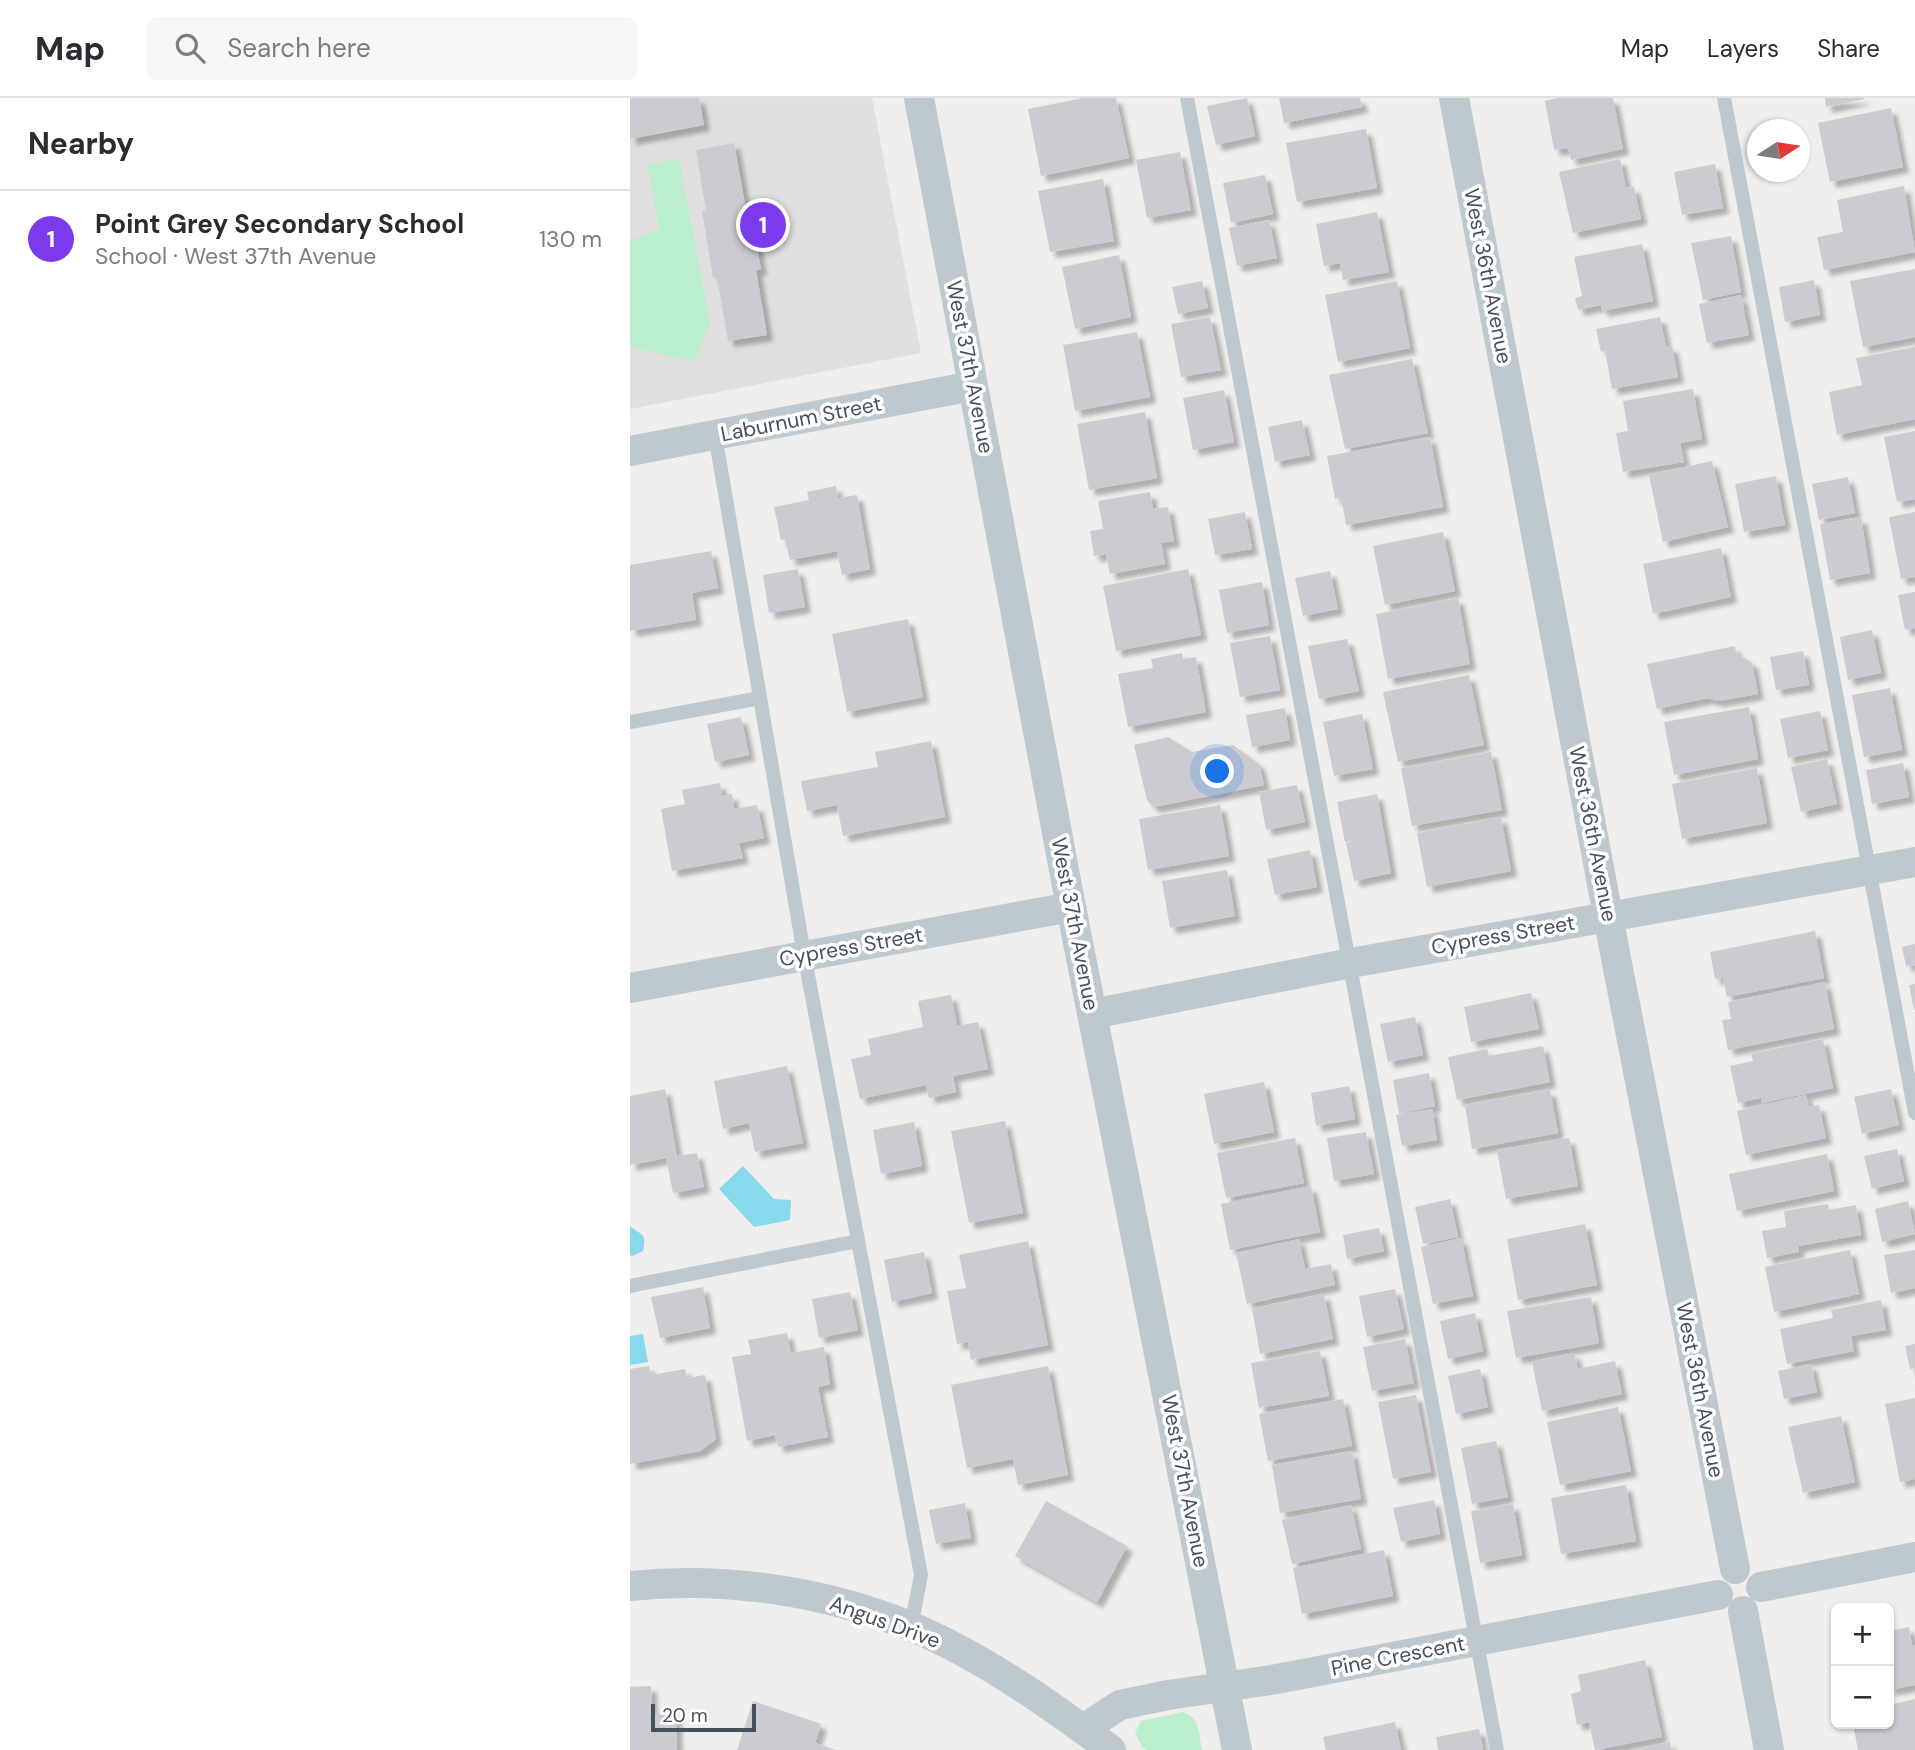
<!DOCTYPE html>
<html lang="en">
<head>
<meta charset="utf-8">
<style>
	body { margin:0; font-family:"DM Sans",sans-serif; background:#f7f7f7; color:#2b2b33 }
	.controls { position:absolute; right:21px; bottom:21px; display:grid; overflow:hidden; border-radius:10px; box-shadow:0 2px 5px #0004 }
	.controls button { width:63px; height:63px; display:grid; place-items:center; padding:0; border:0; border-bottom:2px solid #e1e1e2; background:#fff; color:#2b2b33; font:35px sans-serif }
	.compass { position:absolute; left:1117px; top:21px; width:63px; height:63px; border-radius:50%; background:#fff; box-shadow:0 2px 5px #0004; rotate:78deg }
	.scale { position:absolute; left:21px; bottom:18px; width:105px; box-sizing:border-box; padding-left:7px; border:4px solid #45515a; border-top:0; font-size:19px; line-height:24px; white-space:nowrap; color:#45515a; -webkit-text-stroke:5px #fff; paint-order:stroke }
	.you { position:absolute; left:588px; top:674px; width:24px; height:24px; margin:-18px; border:5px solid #fff; border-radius:50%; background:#1a73e8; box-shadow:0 0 0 10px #1a73e833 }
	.badge { display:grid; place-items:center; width:46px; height:46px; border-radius:50%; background:#7c3aed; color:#fff; font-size:23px; font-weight:700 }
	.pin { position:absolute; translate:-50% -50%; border:4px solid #fff; box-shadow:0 2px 7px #0006 }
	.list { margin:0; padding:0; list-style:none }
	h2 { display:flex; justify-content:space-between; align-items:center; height:91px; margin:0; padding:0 28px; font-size:30px }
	h2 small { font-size:23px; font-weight:400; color:#7c7c81 }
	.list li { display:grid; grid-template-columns:46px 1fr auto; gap:21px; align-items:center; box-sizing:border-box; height:98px; padding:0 28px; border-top:2px solid #e1e1e2 }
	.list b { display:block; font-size:26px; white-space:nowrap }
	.list p { margin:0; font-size:23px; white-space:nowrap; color:#7c7c81 }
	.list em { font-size:23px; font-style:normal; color:#7c7c81 }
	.icon { flex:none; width:38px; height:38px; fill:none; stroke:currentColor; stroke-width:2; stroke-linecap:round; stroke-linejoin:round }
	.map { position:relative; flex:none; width:1285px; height:1652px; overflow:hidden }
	header { display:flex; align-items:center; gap:42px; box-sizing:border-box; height:98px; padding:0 35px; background:#fff; border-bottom:2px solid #e1e1e2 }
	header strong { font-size:33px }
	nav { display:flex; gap:38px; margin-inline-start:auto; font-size:24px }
	.search { width:490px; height:63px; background:#f7f7f7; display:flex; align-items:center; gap:18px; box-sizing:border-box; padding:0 24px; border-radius:10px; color:#7c7c81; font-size:26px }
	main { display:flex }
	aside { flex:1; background:#fff }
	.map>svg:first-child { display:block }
	.education { fill:#e1dedf }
	.green { fill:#baeecd }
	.water { fill:#87d9eb }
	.building { fill:#caccd2; filter:url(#shadow) }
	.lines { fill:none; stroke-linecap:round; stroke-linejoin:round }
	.service { stroke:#bdc8cf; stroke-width:14 }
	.minor { stroke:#bdc8cf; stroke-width:30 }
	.labels { text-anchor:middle; stroke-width:7; stroke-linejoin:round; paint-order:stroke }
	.street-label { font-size:21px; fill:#45515a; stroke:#fff }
</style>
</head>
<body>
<header>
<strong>Map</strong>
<div class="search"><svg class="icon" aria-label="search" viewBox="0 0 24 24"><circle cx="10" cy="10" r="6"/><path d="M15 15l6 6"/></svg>Search here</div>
<nav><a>Map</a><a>Layers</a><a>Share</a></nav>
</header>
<main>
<aside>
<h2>Nearby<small></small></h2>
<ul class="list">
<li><span class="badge">1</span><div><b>Point Grey Secondary School</b><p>School · West 37th Avenue</p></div><em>130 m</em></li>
</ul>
</aside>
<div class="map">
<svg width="1285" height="1652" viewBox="0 0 1285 1652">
	<defs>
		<filter id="shadow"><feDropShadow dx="6" dy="6" stdDeviation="2" flood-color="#0004"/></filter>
	</defs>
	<rect width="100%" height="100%" fill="#f0eded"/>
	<path class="education" d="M 0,0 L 242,0 L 291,255 L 0,311 Z"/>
	<path class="green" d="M 49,61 L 80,226 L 64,264 L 0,249 L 0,143 L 29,130 L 17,66 Z
		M 553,1614 C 570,1619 569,1636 572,1652 L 517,1652 L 512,1649 L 505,1635 L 511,1623 Z"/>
	<path class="water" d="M 113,1068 L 144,1101 L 161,1102 L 160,1122 L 124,1129 L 89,1091 Z
		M 0,1128 C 11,1138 17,1133 13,1153 L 2,1158 L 0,1157 Z
		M 13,1236 L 18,1264 L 0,1267 L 0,1238 Z"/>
	<path class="building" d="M 0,0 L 69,0 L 74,27 L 0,41 Z
		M 453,0 L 486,0 L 499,60 L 411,78 L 398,11 Z
		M 617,0 L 625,38 L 586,47 L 577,8 Z
		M 649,0 L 730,0 L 732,9 L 654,25 Z
		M 927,0 L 983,0 L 993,51 L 941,62 L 938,50 L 924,52 L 915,3 Z
		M 1195,0 L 1234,0 L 1234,1 L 1196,9 Z
		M 1261,10 L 1273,69 L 1200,84 L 1188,25 Z
		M 736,31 L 747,90 L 667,104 L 656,45 Z
		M 104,45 L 115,106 L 120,105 L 131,172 L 126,172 L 137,237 L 98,243 L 87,179 L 83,180 L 72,113 L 76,113 L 66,52 Z
		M 550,54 L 561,112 L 517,120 L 506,62 Z
		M 990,61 L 996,90 L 1004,89 L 1011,121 L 943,135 L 929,74 Z
		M 1085,66 L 1093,110 L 1052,117 L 1044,74 Z
		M 635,77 L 643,116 L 601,125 L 593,85 Z
		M 473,81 L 484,143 L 420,154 L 408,93 Z
		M 1274,88 L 1285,154 L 1194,172 L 1187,139 L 1213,134 L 1207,102 Z
		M 747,114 L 759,174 L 713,182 L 710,165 L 694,168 L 686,126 Z
		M 639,122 L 647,160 L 607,168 L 599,130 Z
		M 1101,138 L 1111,194 L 1073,202 L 1061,145 Z
		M 1012,146 L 1023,203 L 972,213 L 971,207 L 948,212 L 945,200 L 952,198 L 944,159 Z
		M 489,157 L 501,219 L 445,231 L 432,169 Z
		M 1285,171 L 1285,239 L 1233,249 L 1220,183 Z
		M 1184,182 L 1190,217 L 1155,224 L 1149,189 Z
		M 572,183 L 578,210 L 548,216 L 542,189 Z
		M 767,183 L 780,250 L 708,264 L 695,197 Z
		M 1111,197 L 1119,237 L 1077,245 L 1069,206 Z
		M 580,219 L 591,272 L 551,279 L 541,226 Z
		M 1030,219 L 1036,249 L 1042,248 L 1048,279 L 982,291 L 975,253 L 971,254 L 966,231 Z
		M 507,234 L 520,299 L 445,313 L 433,247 Z
		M 1285,249 L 1285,321 L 1207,337 L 1199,294 L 1232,287 L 1226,260 Z
		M 782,261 L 798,335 L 715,351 L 699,277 Z
		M 1063,291 L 1072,341 L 1050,345 L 1054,364 L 993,374 L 986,335 L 998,333 L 993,303 Z
		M 594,292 L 604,344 L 563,352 L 553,300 Z
		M 515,314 L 527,380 L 459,392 L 447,326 Z
		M 672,322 L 680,357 L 645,364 L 638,329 Z
		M 1285,333 L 1285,401 L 1267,404 L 1254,339 Z
		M 800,339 L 813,409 L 716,427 L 711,399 L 705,401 L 697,358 Z
		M 1082,363 L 1098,429 L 1033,444 L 1019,377 Z
		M 1146,378 L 1155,427 L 1114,434 L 1105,386 Z
		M 1218,379 L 1225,415 L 1189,422 L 1182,386 Z
		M 206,388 L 208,400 L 227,397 L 240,471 L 212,477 L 207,453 L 160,462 L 155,441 L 151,442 L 144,409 L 179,402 L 177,394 Z
		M 520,394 L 523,411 L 538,409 L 544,443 L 531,445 L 535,466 L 480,476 L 476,456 L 464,458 L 460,433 L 473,431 L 468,403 Z
		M 615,414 L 622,451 L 585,457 L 578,421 Z
		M 1285,414 L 1285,479 L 1271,481 L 1259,419 Z
		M 1231,419 L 1240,475 L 1200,482 L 1190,426 Z
		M 813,434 L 825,493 L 755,507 L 743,448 Z
		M 1091,450 L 1101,499 L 1023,516 L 1013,466 Z
		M 81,453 L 88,490 L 62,495 L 66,522 L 0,533 L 0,467 Z
		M 168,471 L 175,509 L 139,515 L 133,477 Z
		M 558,471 L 571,537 L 486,553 L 473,488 Z
		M 700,473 L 708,511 L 673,518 L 665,480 Z
		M 632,484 L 639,527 L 597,535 L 589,492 Z
		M 1285,494 L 1285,530 L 1275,532 L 1268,497 Z
		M 828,500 L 840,566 L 758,581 L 746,516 Z
		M 278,521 L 293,599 L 217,614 L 202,536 Z
		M 1242,532 L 1251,575 L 1218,582 L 1210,539 Z
		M 640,538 L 650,592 L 610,599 L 600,545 Z
		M 717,541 L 729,593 L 689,601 L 678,548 Z
		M 1105,548 L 1106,555 L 1122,565 L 1128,596 L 1088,603 L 1077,600 L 1027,611 L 1017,566 Z
		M 1173,553 L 1179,587 L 1146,592 L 1140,559 Z
		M 552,555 L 553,561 L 566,559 L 576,614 L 498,629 L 488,576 L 523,570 L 521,561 Z
		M 839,577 L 854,647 L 768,664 L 753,594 Z
		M 1260,590 L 1272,652 L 1234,659 L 1222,597 Z
		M 1119,609 L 1128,661 L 1044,677 L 1034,624 Z
		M 655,610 L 660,642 L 622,649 L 616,617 Z
		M 1190,613 L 1198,652 L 1158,660 L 1150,621 Z
		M 732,616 L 743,671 L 704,678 L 693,624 Z
		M 111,619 L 119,657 L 85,664 L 77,626 Z
		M 538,639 L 562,654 L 603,647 L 629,666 L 634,687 L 524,709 L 517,702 L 504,647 Z
		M 301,643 L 315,719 L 213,738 L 207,707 L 177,713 L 171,683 L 248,669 L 245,654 Z
		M 861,654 L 872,712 L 782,728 L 771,670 Z
		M 1197,661 L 1207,706 L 1171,714 L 1161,669 Z
		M 1273,665 L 1279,699 L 1242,706 L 1236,672 Z
		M 1127,670 L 1137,725 L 1052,741 L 1042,686 Z
		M 90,685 L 92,698 L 102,696 L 104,711 L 127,707 L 134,740 L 109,745 L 113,760 L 42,773 L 31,711 L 55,706 L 52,692 Z
		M 667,687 L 675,724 L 636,732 L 629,694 Z
		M 747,696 L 761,775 L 724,783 L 716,745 L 747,737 L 715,744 L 707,704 Z
		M 590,707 L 599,758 L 518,772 L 509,721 Z
		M 871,719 L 881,773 L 797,789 L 787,735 Z
		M 680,752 L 687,789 L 645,797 L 637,761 Z
		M 597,772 L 605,818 L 540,830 L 532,783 Z
		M 1185,833 L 1194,880 L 1097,899 L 1093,880 L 1085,881 L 1080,854 Z
		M 1285,846 L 1285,867 L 1276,868 L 1272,849 Z
		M 1195,884 L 1204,931 L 1098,952 L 1092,922 L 1101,921 L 1098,904 Z
		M 1285,886 L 1285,912 L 1284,912 L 1279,887 Z
		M 901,895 L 909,931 L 841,944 L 834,909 Z
		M 321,897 L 327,928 L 348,924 L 358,971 L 323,978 L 326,994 L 299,1000 L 296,987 L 230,1001 L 221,961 L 241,957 L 238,941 L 293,929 L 288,903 Z
		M 785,919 L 793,957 L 758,964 L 750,926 Z
		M 1193,941 L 1203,990 L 1132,1005 L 1131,1000 L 1108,1005 L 1100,968 L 1123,963 L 1121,956 Z
		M 913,948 L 920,984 L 827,1002 L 818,959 L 857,951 L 859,958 Z
		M 157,968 L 173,1045 L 125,1054 L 119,1025 L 93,1031 L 84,983 Z
		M 799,975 L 805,1008 L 769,1016 L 763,982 Z
		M 634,984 L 644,1034 L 584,1046 L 574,996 Z
		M 719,988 L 725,1021 L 686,1028 L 681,995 Z
		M 35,991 L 47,1058 L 67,1055 L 74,1089 L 43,1095 L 36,1060 L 0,1067 L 0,998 Z
		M 1261,991 L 1269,1027 L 1232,1036 L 1224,999 Z
		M 920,992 L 928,1035 L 842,1051 L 835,1007 Z
		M 1176,997 L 1179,1009 L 1189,1007 L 1196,1040 L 1116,1057 L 1107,1013 Z
		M 802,1011 L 807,1042 L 772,1048 L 766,1017 Z
		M 375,1023 L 393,1115 L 339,1125 L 321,1033 Z
		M 284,1024 L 292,1068 L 251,1076 L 243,1032 Z
		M 736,1034 L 744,1076 L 704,1083 L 697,1040 Z
		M 665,1040 L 674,1085 L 596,1100 L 587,1055 Z
		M 939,1040 L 948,1088 L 876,1101 L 867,1052 Z
		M 1267,1051 L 1274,1083 L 1242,1091 L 1234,1058 Z
		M 1197,1056 L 1204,1093 L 1107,1113 L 1099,1076 Z
		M 681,1088 L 690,1134 L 600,1152 L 591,1106 Z
		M 820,1101 L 828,1139 L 793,1146 L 785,1109 Z
		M 1278,1103 L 1285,1136 L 1252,1144 L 1245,1111 Z
		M 1198,1106 L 1199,1112 L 1226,1107 L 1231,1137 L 1168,1148 L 1169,1154 L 1137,1160 L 1132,1133 L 1156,1129 L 1154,1113 Z
		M 955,1126 L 967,1187 L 888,1202 L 877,1141 Z
		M 749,1130 L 754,1153 L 717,1161 L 713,1137 Z
		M 831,1140 L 843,1198 L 803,1206 L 791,1149 Z
		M 669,1141 L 675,1171 L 701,1166 L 705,1187 L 617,1206 L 606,1155 Z
		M 398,1143 L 418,1247 L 341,1262 L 338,1244 L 327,1246 L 317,1193 L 336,1190 L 329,1157 Z
		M 1220,1152 L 1229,1196 L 1144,1214 L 1135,1169 Z
		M 1285,1152 L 1285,1190 L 1261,1195 L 1254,1157 Z
		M 294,1154 L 302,1195 L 262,1204 L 254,1162 Z
		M 73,1189 L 80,1230 L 30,1240 L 21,1199 Z
		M 765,1191 L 774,1231 L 737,1239 L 729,1198 Z
		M 220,1194 L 228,1232 L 189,1240 L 182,1201 Z
		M 694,1196 L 703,1241 L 630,1256 L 622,1210 Z
		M 961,1199 L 969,1245 L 886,1260 L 877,1213 Z
		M 1251,1202 L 1256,1232 L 1221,1238 L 1224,1253 L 1157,1266 L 1150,1231 L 1203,1220 L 1201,1212 Z
		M 845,1215 L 853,1253 L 818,1261 L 810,1223 Z
		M 157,1235 L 161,1255 L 194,1249 L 200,1286 L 188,1289 L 198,1339 L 148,1349 L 145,1337 L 117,1343 L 102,1259 L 121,1256 L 118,1242 Z
		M 775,1241 L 784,1285 L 742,1293 L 733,1249 Z
		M 1285,1246 L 1285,1270 L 1280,1271 L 1275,1248 Z
		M 690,1253 L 699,1298 L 629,1310 L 621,1265 Z
		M 944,1255 L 948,1271 L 985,1263 L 992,1296 L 912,1313 L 902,1264 Z
		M 1181,1266 L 1187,1294 L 1154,1301 L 1148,1273 Z
		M 19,1268 L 21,1277 L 55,1271 L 57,1280 L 75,1277 L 86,1341 L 70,1353 L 0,1366 L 0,1271 Z
		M 418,1268 L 438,1377 L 388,1387 L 383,1361 L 337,1370 L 321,1287 Z
		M 850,1271 L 858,1309 L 826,1316 L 818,1278 Z
		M 786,1297 L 801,1374 L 763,1381 L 748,1304 Z
		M 1285,1300 L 1285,1381 L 1270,1384 L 1255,1306 Z
		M 713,1301 L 722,1348 L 638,1363 L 629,1316 Z
		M 988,1309 L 1001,1373 L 930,1387 L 917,1324 Z
		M 1211,1318 L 1225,1384 L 1173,1395 L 1158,1329 Z
		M 866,1343 L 878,1399 L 842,1406 L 831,1350 Z
		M 722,1353 L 731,1401 L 650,1415 L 642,1367 Z
		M 996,1387 L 1006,1443 L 931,1456 L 921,1400 Z
		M 804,1402 L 810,1436 L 771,1444 L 763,1410 Z
		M 416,1403 L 497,1448 L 467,1504 L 385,1458 Z
		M 335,1405 L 341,1440 L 306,1446 L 299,1412 Z
		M 883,1406 L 892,1457 L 850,1465 L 841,1413 Z
		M 721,1407 L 731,1451 L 662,1466 L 652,1422 Z
		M 754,1452 L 763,1498 L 672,1516 L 663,1470 Z
		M 1279,1529 L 1282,1547 L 1285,1547 L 1285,1587 L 1259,1592 L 1259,1533 Z
		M 1015,1562 L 1032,1639 L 965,1652 L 959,1624 L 947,1627 L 941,1596 L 951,1593 L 948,1577 Z
		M 21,1588 L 22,1616 L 46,1616 L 47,1652 L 0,1652 L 0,1589 Z
		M 1285,1601 L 1285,1652 L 1228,1652 L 1223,1626 L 1259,1626 L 1259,1607 Z
		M 123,1603 L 191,1626 L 185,1645 L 206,1652 L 107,1652 Z
		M 765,1624 L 771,1652 L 696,1652 L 693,1639 Z
		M 849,1631 L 853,1652 L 808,1652 L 806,1639 Z
		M 1040,1644 L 1041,1652 L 1007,1652 L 1007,1651 Z"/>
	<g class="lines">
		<path class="service" d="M 557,0 L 867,1652
			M 1094,0 L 1285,1015
			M 85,337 L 174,856 L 291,1477 L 281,1529
			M 0,624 L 130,600
			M 0,1188 L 228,1143"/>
		<path class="minor" d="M 289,0 L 441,809 L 607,1652
			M 824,0 L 986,860 L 1105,1471
			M 0,353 L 343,288
			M 0,890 L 441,809
			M 462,916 L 721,865 L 1285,764
			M 0,1488 C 93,1478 196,1493 282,1529 C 353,1559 419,1606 481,1652
			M 1131,1489 L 1285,1459
			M 1113,1513 L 1139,1652
			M 453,1631 L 490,1607 L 538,1597 L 641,1582 L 1088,1497"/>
	</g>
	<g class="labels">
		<g class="street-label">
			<text transform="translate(858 178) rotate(79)" y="7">West 36th Avenue</text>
			<text transform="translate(340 269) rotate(79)" y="7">West 37th Avenue</text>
			<text transform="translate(171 321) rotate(-11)" y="7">Laburnum Street</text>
			<text transform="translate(963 736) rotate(79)" y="7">West 36th Avenue</text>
			<text transform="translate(445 826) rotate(79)" y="7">West 37th Avenue</text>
			<text transform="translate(873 837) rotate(-10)" y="7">Cypress Street</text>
			<text transform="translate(221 849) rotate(-10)" y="7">Cypress Street</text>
			<text transform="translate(1070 1292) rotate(79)" y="7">West 36th Avenue</text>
			<text transform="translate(555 1383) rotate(79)" y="7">West 37th Avenue</text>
			<text transform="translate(255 1524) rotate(20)" y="7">Angus Drive</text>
			<text transform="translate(768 1558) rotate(-11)" y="7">Pine Crescent</text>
		</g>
	</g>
</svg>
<div class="controls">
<button>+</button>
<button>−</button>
</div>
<svg class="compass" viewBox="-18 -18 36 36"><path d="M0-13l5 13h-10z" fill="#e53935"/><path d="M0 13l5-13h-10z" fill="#7c7c81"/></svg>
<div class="scale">20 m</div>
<div class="you"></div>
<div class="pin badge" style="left:133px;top:127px">1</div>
</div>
</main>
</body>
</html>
